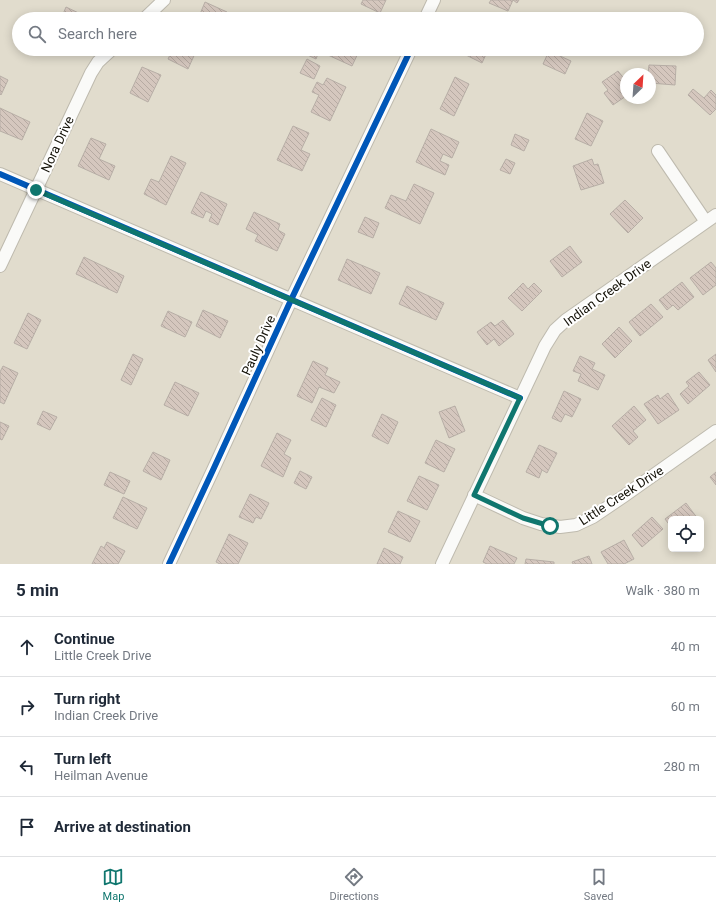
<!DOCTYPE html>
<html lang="en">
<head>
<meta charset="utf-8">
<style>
	body { margin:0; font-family:Roboto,sans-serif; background:#f6f6f7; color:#1f2937 }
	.controls { position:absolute; right:12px; bottom:12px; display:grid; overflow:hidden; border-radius:6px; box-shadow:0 2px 10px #0003 }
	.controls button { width:36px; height:36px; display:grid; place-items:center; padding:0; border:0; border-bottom:1px solid #e0e1e3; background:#fff; color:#1f2937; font:20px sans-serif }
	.compass { position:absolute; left:620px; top:68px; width:36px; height:36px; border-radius:50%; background:#fff; box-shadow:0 2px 10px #0003; rotate:25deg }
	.stop { position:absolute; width:12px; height:12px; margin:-9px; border:3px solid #0f766e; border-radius:50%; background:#fff }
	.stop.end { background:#0f766e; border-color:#fff; box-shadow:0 1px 4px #0008 }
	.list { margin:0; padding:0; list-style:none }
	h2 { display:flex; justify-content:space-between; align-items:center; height:52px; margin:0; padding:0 16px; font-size:17px }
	h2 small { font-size:13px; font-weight:400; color:#747a83 }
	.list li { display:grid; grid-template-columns:26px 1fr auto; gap:12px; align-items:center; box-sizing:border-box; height:60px; padding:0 16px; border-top:1px solid #e0e1e3 }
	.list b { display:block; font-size:15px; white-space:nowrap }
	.list p { margin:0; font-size:13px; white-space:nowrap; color:#747a83 }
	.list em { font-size:13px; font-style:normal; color:#747a83 }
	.icon { flex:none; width:22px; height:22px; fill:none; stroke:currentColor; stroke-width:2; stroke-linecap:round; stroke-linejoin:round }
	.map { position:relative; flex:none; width:716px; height:564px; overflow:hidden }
	.search { position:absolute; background:#fff; box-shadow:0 2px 10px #0003; left:12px; right:12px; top:12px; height:44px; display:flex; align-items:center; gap:10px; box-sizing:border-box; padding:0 14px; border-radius:22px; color:#747a83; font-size:15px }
	.sheet { height:292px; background:#fff }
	nav { display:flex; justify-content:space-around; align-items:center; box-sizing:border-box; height:56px; border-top:1px solid #e0e1e3; background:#fff; font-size:11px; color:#747a83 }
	nav a { display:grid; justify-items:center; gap:2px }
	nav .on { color:#0f766e }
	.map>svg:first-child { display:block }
	.building { fill:url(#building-back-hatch); stroke:#b7aea6 }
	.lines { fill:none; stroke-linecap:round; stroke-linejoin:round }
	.minor-casing { stroke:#bebaae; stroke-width:14 }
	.minor { stroke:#fafaf8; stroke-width:12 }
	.cycleway-casing { stroke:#fff; stroke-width:8 }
	.cycleway { stroke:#0057b8; stroke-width:6 }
	.route { stroke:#0f766e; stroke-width:5 }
	.labels { text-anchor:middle; stroke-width:4; stroke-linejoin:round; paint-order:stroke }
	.street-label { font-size:13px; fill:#151309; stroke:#fff }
</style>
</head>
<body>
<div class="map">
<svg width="716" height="564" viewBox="0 0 716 564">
	<defs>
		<pattern id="building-back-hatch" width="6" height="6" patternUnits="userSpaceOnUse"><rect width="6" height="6" fill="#d5c7be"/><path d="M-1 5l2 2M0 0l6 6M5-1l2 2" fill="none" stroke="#b6aaa2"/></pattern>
	</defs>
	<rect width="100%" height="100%" fill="#e1dccd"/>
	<path class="building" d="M 363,0 L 386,0 L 380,13 L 361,4 Z
		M 491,0 L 519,0 L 517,3 L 513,0 L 508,11 L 489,3 Z
		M 205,2 L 227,12 L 223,19 L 198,19 Z
		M 66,7 L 87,17 L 86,19 L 61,19 Z
		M 173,49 L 197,49 L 188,69 L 168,59 Z
		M 297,49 L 320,49 L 316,59 L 297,50 Z
		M 330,49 L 360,49 L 352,66 L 328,55 Z
		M 469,49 L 497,49 L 494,55 L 487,52 L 482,63 L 466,55 Z
		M 549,51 L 571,61 L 565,74 L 543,64 Z
		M 307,59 L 320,66 L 314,79 L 300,73 Z
		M 649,65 L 676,66 L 675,85 L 650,83 L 650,74 L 648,74 Z
		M 142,67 L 161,75 L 148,102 L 130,93 Z
		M 618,71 L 626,81 L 626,87 L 623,89 L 626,96 L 613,105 L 604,93 L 608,90 L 602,82 Z
		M 0,76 L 8,80 L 1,95 L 0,94 Z
		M 455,77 L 469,84 L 454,116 L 440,109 Z
		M 327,78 L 346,87 L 330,121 L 311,112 L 319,95 L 312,92 L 317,82 L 323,85 Z
		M 693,89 L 704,98 L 711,90 L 716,95 L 716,109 L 710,115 L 688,95 Z
		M 0,108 L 30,122 L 22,140 L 0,131 Z
		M 587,113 L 603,121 L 591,146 L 575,139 Z
		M 293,126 L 309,133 L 301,150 L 310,154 L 302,171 L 277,160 Z
		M 431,129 L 459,142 L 452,158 L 443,154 L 440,161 L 449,165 L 445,175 L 416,162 Z
		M 515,134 L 529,140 L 524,151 L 511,145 Z
		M 91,138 L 106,144 L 99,159 L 115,166 L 109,180 L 78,166 Z
		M 171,156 L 186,163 L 166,205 L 144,194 L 151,179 L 159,182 Z
		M 506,159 L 515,163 L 510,174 L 500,170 Z
		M 592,159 L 594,165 L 598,164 L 604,183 L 581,190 L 573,166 Z
		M 414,184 L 434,193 L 420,224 L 385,208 L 391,195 L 406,201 Z
		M 201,192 L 227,204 L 218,225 L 209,221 L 212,214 L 206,211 L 203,218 L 191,213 Z
		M 625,200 L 643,218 L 628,233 L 610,214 Z
		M 254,212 L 280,224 L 278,230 L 285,234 L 277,251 L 255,241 L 258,235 L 246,229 Z
		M 365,217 L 379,223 L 373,238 L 358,232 Z
		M 570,246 L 582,262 L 562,277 L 550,261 Z
		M 84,257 L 124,276 L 117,293 L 76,274 Z
		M 347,259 L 380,273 L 371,294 L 338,280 Z
		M 711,262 L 716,268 L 716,285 L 703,295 L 690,278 Z
		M 682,282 L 694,297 L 678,310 L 673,305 L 667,310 L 659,300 Z
		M 523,283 L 528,289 L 534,283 L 542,291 L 522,311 L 508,298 Z
		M 407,286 L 444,303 L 436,320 L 399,304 Z
		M 651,304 L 663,317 L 640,336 L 629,322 Z
		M 203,310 L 228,321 L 220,338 L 196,326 Z
		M 168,311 L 192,322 L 185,337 L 161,326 Z
		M 28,313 L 41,320 L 27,349 L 14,343 Z
		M 503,320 L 514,334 L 499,346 L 494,339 L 487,345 L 477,332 L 491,322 L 495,326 Z
		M 619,327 L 632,341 L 615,358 L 602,344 Z
		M 133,354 L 143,359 L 131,385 L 121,380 Z
		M 716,354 L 716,372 L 708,360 Z
		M 580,356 L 595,363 L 592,369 L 605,375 L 598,390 L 578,381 L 581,374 L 573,371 Z
		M 313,361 L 328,368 L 325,375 L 340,382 L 334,393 L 319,387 L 312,403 L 297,396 Z
		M 3,366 L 18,373 L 4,404 L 0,402 L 0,372 Z
		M 699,372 L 710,385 L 688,404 L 680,394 L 689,386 L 686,382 Z
		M 175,382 L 199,393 L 188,416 L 164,405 Z
		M 564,391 L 581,399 L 572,417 L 565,414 L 561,422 L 552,418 Z
		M 668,393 L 679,410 L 658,424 L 644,404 L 658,395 L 660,399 Z
		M 322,398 L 336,405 L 326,427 L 311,420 Z
		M 455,406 L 465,431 L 449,438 L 439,412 Z
		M 634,406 L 646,420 L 633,431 L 638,437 L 629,445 L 612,426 Z
		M 43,411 L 57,417 L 50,430 L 37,424 Z
		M 382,414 L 398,422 L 388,444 L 372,436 Z
		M 0,422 L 9,426 L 2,440 L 0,439 Z
		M 277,433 L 291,440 L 284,454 L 291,458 L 283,477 L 261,466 Z
		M 436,440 L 455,449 L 444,472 L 425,463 Z
		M 539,445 L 557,453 L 547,473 L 542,470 L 539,478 L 526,472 Z
		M 153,452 L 170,460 L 161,480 L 143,471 Z
		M 300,471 L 312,477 L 306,489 L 294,483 Z
		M 110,472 L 130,481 L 124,494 L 104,485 Z
		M 716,472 L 716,485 L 710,477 Z
		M 419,476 L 439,485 L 427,510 L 407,501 Z
		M 250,494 L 269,503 L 261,519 L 256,517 L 253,523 L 239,517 Z
		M 123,497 L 147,508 L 137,529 L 113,518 Z
		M 686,503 L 698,519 L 671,519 L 671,527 L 665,519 Z
		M 398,511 L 420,521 L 410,542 L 388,532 Z
		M 652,517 L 663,529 L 642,547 L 632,535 Z
		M 229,534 L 248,543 L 238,564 L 220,564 L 216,562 Z
		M 624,540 L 634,559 L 624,564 L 608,564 L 601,552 Z
		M 107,542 L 125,551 L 118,564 L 92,564 L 101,546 L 104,548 Z
		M 490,546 L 517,558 L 514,564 L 487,564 L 483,562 Z
		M 384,548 L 403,557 L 400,564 L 377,564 Z
		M 589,556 L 592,564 L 573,564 L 572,562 Z
		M 526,559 L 554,562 L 554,564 L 525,564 Z"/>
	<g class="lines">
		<g class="minor-casing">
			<path id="minor" d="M 144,19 L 164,0
				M 425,19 L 434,0
				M 658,151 L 706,222
				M 0,174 L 520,398
				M 0,266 L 91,73 L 98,62 L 112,49
				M 474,495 L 523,518 L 541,524 L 560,527 L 576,525 L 593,517 L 624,496 L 716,431
				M 169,564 L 213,470 L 291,300 L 411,49
				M 442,564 L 545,346 L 555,330 L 566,320 L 716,215"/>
		</g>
		<use href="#minor" class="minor"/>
		<g class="cycleway-casing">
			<path id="cycleway" d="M 0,174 L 520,398
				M 169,564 L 213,470 L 291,300 L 411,49"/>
		</g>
		<use href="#cycleway" class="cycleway"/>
	</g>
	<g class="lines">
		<path class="route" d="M 36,190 L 520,398 L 474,495 L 523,518 L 550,526"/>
	</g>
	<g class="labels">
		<g class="street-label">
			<text transform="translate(57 144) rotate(-65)" y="5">Nora Drive</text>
			<text transform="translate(607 292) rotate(-36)" y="5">Indian Creek Drive</text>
			<text transform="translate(258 345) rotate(-66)" y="5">Pauly Drive</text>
			<text transform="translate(621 495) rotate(-33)" y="5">Little Creek Drive</text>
		</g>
	</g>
</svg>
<div class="controls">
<button><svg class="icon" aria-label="locate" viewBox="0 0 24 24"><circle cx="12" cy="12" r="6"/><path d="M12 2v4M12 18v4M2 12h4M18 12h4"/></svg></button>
</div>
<svg class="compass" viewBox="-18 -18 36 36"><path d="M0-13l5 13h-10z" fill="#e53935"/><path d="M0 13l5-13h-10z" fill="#747a83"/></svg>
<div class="stop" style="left:550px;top:526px"></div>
<div class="stop end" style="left:36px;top:190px"></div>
<div class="search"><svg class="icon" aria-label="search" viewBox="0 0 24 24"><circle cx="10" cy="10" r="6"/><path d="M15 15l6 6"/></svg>Search here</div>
</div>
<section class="sheet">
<h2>5 min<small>Walk · 380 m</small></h2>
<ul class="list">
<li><svg class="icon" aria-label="ahead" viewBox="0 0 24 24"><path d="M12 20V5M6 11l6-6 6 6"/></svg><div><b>Continue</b><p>Little Creek Drive</p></div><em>40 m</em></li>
<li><svg class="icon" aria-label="right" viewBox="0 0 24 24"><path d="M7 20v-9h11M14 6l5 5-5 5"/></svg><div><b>Turn right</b><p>Indian Creek Drive</p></div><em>60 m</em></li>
<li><svg class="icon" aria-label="left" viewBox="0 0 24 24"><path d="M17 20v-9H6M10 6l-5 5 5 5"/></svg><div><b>Turn left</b><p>Heilman Avenue</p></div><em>280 m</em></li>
<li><svg class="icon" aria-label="arrive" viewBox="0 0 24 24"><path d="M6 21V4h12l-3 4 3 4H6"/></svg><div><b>Arrive at destination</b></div></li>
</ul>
</section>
<nav>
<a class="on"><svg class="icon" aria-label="map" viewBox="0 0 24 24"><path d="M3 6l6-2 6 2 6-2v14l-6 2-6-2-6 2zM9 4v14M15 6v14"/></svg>Map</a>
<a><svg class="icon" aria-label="directions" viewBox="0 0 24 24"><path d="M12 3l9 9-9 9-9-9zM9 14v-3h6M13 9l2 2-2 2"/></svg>Directions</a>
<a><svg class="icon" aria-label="saved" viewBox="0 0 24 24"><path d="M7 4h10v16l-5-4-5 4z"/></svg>Saved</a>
</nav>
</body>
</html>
